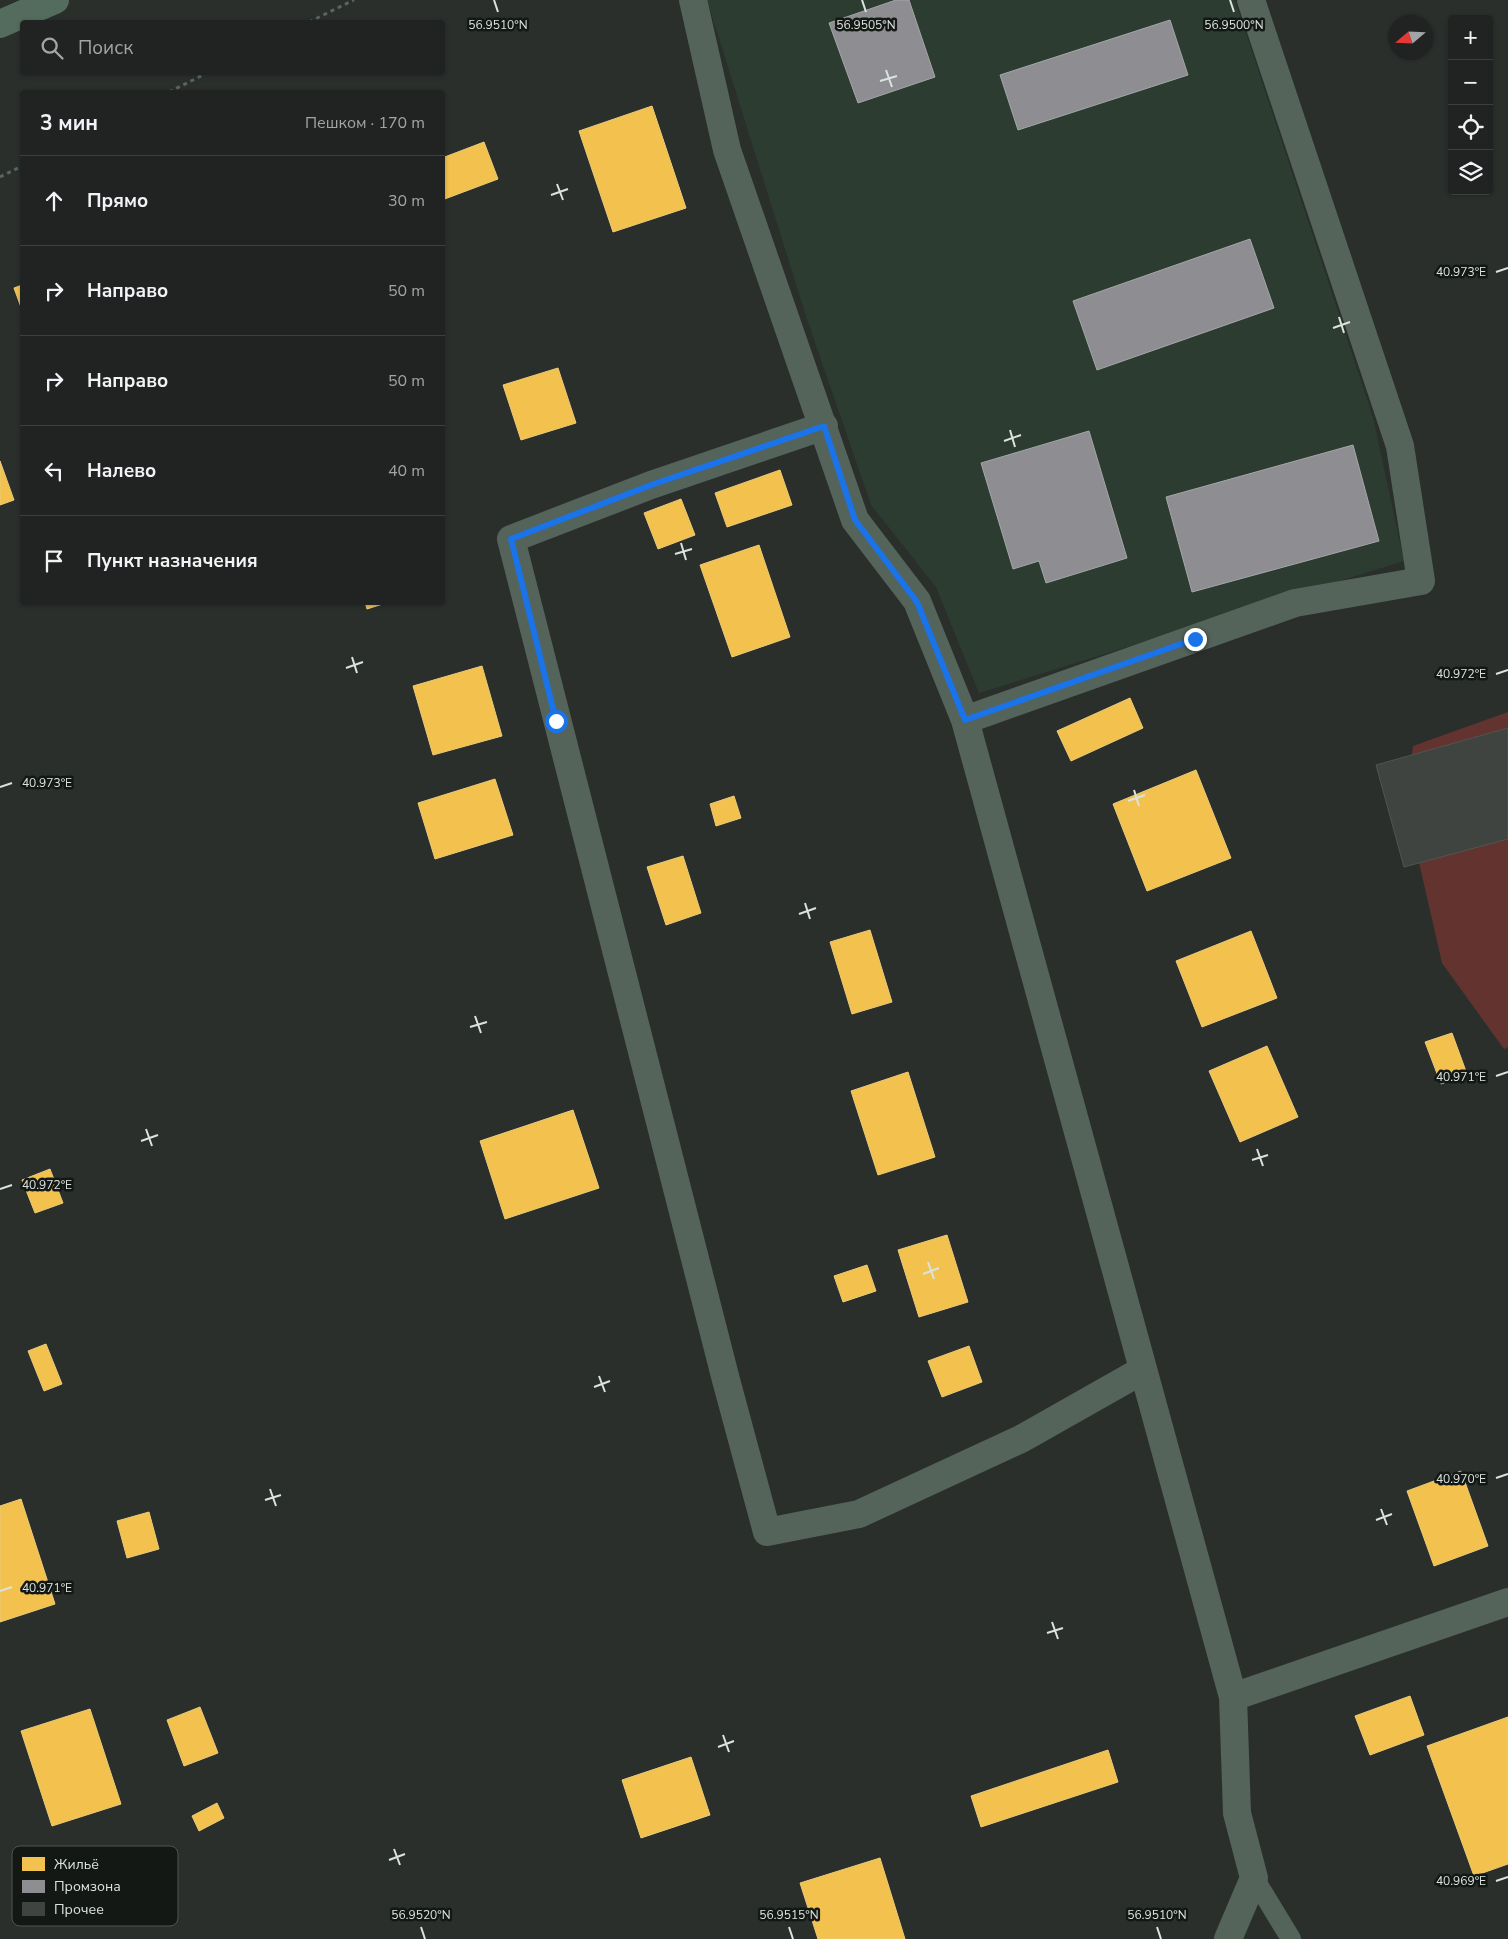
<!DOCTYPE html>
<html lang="ru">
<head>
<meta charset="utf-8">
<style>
	body { margin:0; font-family:"Nunito Sans",sans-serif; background:#282b2a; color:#f1f3f6 }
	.controls { position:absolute; right:15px; top:15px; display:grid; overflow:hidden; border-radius:5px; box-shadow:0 1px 4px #0004 }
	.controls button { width:45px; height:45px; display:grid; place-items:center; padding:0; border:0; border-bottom:1px solid #3d403f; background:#202321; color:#f1f3f6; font:25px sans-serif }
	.compass { position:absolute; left:1388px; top:15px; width:45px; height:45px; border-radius:50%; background:#202321; box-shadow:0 1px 4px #0004; rotate:251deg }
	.stop { position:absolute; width:15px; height:15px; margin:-11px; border:4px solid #1a73e8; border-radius:50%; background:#fff }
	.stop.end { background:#1a73e8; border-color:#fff; box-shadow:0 1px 5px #0008 }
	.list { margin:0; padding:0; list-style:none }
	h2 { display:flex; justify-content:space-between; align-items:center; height:65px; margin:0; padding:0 20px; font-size:21px }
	h2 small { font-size:16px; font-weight:400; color:#a2a4a5 }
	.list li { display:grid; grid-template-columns:32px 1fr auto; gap:15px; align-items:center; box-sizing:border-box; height:90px; padding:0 20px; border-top:1px solid #3d403f }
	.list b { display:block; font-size:19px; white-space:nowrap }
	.list em { font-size:16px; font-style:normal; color:#a2a4a5 }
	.icon { flex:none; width:28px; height:28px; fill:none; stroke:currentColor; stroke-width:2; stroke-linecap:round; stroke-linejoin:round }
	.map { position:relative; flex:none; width:1508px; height:1939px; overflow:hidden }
	.search { position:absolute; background:#202321; box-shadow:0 1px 4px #0004; left:20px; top:20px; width:425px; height:55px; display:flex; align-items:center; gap:12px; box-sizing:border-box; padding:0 18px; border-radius:5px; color:#a2a4a5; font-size:19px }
	.panel { position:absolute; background:#202321; box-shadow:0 1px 4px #0004; left:20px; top:90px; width:425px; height:515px; border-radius:5px }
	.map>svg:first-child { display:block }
	.built { fill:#2c3c31 }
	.green { fill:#633330 }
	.homes { fill:#f2c14e; stroke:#ebcb79 }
	.industry { fill:#8d8d92; stroke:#a4a7a9 }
	.building { fill:#3f4441; stroke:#505552 }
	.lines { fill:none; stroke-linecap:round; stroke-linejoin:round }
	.path { stroke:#5a655f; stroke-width:3; stroke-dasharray:4 4; stroke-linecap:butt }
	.service { stroke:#54645b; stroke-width:20 }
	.minor { stroke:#54645b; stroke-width:28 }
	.trunk { stroke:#546c5e; stroke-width:28 }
	.route { stroke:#1a73e8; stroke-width:6 }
	.ticks { fill:none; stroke:#dbe3de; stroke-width:2 }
	.key { fill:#131815; stroke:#4f5551; stroke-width:1 }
	.key-label { font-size:14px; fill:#dbe3de }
	.ticks-label { font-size:12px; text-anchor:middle; fill:#dbe3de; stroke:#131815; stroke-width:5; stroke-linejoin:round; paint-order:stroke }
</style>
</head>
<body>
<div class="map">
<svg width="1508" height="1939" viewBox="0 0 1508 1939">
	<rect width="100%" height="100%" fill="#2a2f2c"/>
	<path class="built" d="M 707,0 L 1235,0 L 1373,417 L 1404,561 L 979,693 L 936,587 L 871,505 L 807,319 Z"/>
	<path class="green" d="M 1508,712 L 1508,1047 L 1504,1049 L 1442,963 L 1405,801 L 1413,746 Z"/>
	<path class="homes" d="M 652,106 L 686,208 L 613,232 L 579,131 Z
		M 484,142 L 498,179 L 442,200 L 442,158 Z
		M 22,285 L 22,310 L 14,288 Z
		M 558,368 L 576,423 L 521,440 L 503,385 Z
		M 0,461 L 14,500 L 0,505 Z
		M 780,470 L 792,505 L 727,527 L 715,493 Z
		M 681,499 L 695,535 L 658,549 L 644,513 Z
		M 759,545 L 790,637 L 732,657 L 700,565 Z
		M 365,602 L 389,602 L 367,609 Z
		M 482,666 L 502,736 L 433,755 L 413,686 Z
		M 1130,698 L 1143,728 L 1071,761 L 1057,731 Z
		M 1196,770 L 1231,858 L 1147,891 L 1113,804 Z
		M 495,779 L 513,835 L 435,859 L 418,803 Z
		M 734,796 L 741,818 L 716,826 L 710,804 Z
		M 683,856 L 701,913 L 666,925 L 647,867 Z
		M 870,930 L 892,1002 L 852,1014 L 830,942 Z
		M 1251,931 L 1277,998 L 1202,1027 L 1176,961 Z
		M 1452,1033 L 1467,1074 L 1441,1084 L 1425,1042 Z
		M 1267,1046 L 1298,1117 L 1240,1142 L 1209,1071 Z
		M 908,1072 L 935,1157 L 878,1175 L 851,1091 Z
		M 573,1110 L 599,1188 L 505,1219 L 480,1141 Z
		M 50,1169 L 63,1203 L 35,1213 L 22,1180 Z
		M 947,1235 L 968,1302 L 919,1317 L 898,1250 Z
		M 867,1265 L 876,1291 L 843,1302 L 834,1276 Z
		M 46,1344 L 62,1384 L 44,1391 L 28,1351 Z
		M 969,1346 L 982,1382 L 942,1397 L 928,1361 Z
		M 1461,1471 L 1488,1546 L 1434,1566 L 1407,1491 Z
		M 21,1499 L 55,1604 L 0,1622 L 0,1506 Z
		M 149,1512 L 159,1549 L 127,1558 L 117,1521 Z
		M 1410,1696 L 1424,1735 L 1370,1755 L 1355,1716 Z
		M 200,1707 L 218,1753 L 184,1766 L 167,1720 Z
		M 90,1709 L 121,1804 L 52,1826 L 21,1731 Z
		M 1508,1717 L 1508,1864 L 1474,1876 L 1427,1746 Z
		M 1108,1750 L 1118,1782 L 981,1827 L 971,1796 Z
		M 691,1757 L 710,1815 L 641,1838 L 622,1780 Z
		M 217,1803 L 224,1818 L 199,1831 L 192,1816 Z
		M 880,1858 L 905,1939 L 818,1939 L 800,1883 Z"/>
	<path class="industry" d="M 896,0 L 909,0 L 935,77 L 858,103 L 829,23 Z
		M 1170,20 L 1188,75 L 1018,130 L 1000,75 Z
		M 1250,239 L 1274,308 L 1097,370 L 1073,301 Z
		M 1089,431 L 1127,558 L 1046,583 L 1039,561 L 1013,569 L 981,463 Z
		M 1353,445 L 1379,541 L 1192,592 L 1166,497 Z"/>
	<path class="building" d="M 1508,728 L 1508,839 L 1404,867 L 1376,765 Z"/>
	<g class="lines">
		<path class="path" d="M 309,22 L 354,0
			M 169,92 L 209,72
			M 0,177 L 22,166"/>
		<path class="service" d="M 1254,1878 L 1291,1939"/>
		<path class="minor" d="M 693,0 L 727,150 L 855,520 L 917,601 L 965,720 L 1233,1697 L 1237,1813 L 1254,1878 L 1228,1939
			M 824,426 L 651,485 L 511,539 L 726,1380 L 767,1532 L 859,1514 L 1021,1439 L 1143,1370
			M 965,720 L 1295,603 L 1421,581 L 1400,446 L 1251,0
			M 1233,1697 L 1508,1602"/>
		<path class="trunk" d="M 0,24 L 55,0"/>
	</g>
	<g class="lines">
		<path class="route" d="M 556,721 L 511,539 L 651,485 L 824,426 L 855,520 L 917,602 L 965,720 L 1195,639"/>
	</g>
	<path class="ticks" d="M 494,0 L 498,12M 862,0 L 866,12M 1230,0 L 1234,12M 886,70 L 892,87M 880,81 L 897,76M 557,184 L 563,200M 551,195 L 568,189M 1496,272 L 1508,268M 1339,317 L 1344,333M 1333,328 L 1350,322M 1010,430 L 1015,447M 1004,441 L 1021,435M 681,543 L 686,560M 675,554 L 692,549M 352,657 L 357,673M 346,668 L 363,662M 1496,674 L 1508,670M 0,787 L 12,783M 1134,790 L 1139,806M 1128,801 L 1145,795M 805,903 L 810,919M 799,914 L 816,908M 475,1016 L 481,1033M 470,1027 L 487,1022M 1496,1076 L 1508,1072M 146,1129 L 152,1146M 141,1141 L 158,1135M 1257,1149 L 1263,1166M 1252,1160 L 1268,1155M 0,1189 L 12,1185M 928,1262 L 934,1279M 923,1274 L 939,1268M 599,1376 L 605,1392M 594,1387 L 610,1381M 1496,1478 L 1508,1474M 270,1489 L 276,1506M 265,1500 L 281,1495M 1381,1509 L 1387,1525M 1376,1520 L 1392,1514M 0,1591 L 12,1587M 1052,1622 L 1058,1639M 1047,1633 L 1063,1628M 723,1735 L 729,1752M 718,1747 L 734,1741M 394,1849 L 400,1865M 389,1860 L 405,1854M 1496,1881 L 1508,1877M 421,1927 L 425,1939M 789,1927 L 793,1939M 1157,1927 L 1161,1939"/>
	<rect x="12" y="1846" width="166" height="80" rx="8" class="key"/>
	<rect x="22" y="1857" width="23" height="14" fill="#f2c14e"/>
	<rect x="22" y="1880" width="23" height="13" fill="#8d8d92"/>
	<rect x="22" y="1902" width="23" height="14" fill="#3f4441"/>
	<g class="key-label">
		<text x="54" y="1869">Жильё</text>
		<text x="54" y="1891">Промзона</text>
		<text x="54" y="1914">Прочее</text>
	</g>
	<g class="ticks-label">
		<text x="866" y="29">56.9505°N</text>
		<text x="498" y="29">56.9510°N</text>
		<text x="1234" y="29">56.9500°N</text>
		<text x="1461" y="276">40.973°E</text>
		<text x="1461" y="678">40.972°E</text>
		<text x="47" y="787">40.973°E</text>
		<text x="1461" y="1081">40.971°E</text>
		<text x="47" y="1189">40.972°E</text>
		<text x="1461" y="1483">40.970°E</text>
		<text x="47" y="1592">40.971°E</text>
		<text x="1461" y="1885">40.969°E</text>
		<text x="421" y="1919">56.9520°N</text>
		<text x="789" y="1919">56.9515°N</text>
		<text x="1157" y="1919">56.9510°N</text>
	</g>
</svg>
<div class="controls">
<button>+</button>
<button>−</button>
<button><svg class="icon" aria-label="locate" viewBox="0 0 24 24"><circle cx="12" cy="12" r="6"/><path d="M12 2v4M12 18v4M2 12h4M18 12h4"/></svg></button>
<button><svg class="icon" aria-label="layers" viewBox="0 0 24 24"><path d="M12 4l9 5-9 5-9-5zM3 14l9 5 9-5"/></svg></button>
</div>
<svg class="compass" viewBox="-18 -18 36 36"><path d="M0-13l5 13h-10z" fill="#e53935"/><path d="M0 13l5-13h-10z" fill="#a2a4a5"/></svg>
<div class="stop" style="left:556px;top:721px"></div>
<div class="stop end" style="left:1195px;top:639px"></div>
<div class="search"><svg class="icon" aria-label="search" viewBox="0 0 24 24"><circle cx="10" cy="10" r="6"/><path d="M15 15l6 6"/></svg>Поиск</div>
<section class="panel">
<h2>3 мин<small>Пешком · 170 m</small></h2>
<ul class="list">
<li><svg class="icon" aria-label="ahead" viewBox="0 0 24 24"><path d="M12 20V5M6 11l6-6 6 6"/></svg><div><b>Прямо</b></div><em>30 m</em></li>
<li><svg class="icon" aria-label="right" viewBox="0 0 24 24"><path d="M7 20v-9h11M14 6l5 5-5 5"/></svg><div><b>Направо</b></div><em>50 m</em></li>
<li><svg class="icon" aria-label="right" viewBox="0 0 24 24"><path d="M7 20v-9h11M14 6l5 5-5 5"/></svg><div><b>Направо</b></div><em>50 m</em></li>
<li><svg class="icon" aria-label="left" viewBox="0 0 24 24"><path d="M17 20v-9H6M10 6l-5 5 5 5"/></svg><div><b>Налево</b></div><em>40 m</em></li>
<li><svg class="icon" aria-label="arrive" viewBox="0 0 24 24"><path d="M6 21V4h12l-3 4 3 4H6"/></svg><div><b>Пункт назначения</b></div></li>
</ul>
</section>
</div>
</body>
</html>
